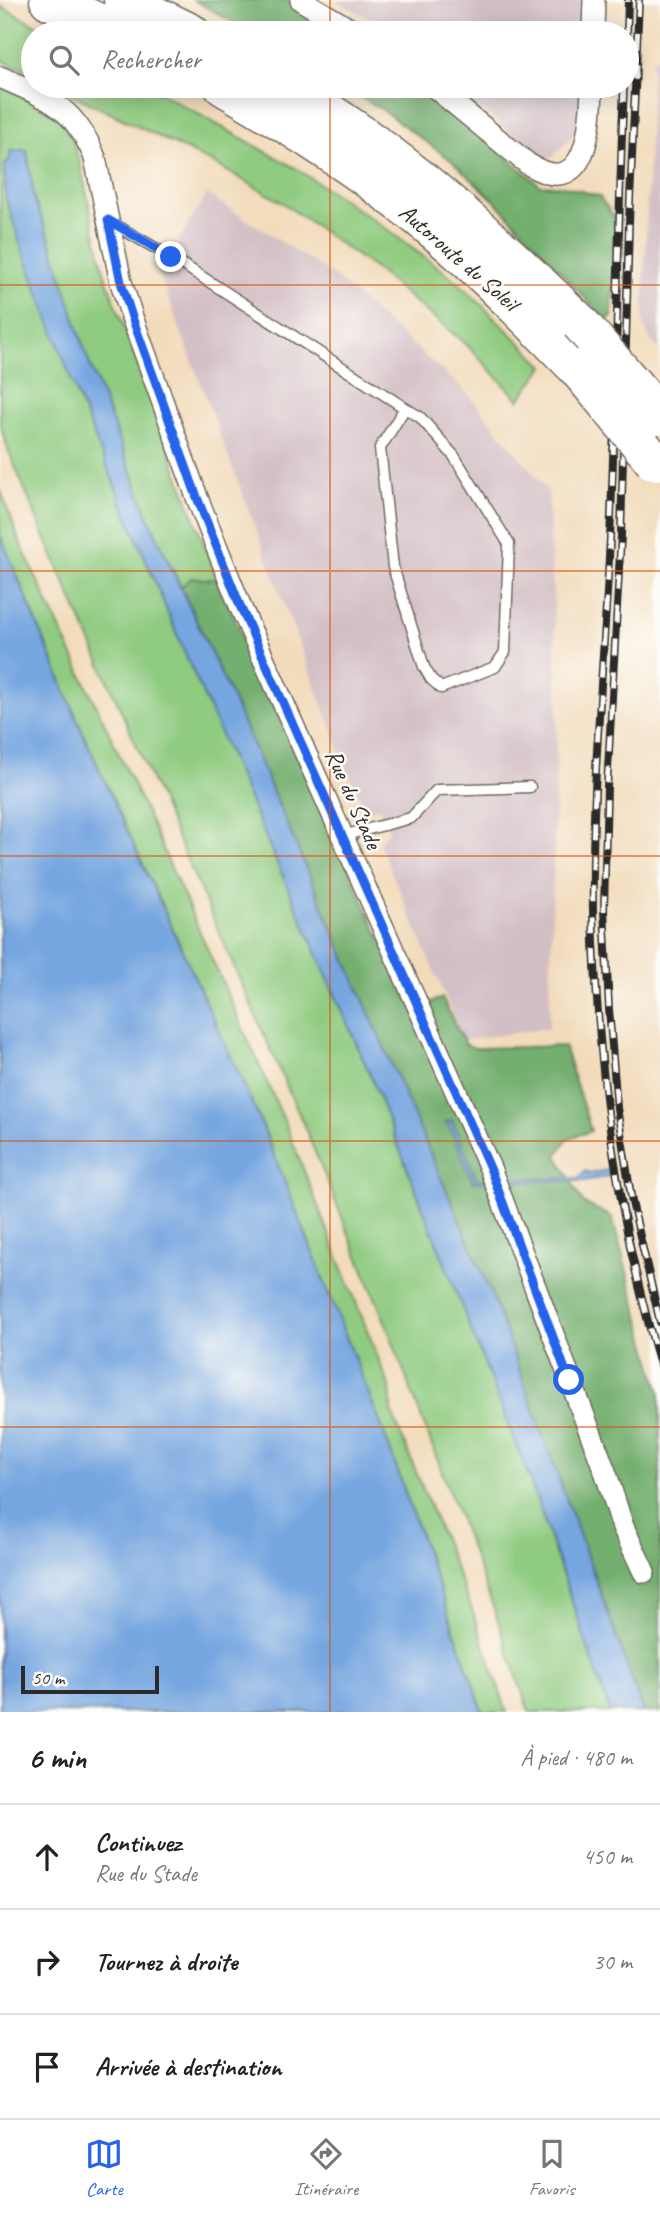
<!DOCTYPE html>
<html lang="fr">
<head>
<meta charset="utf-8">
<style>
	body { margin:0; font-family:Caveat,sans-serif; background:#f2f2f2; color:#222 }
	.scale { position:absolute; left:21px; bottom:18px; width:138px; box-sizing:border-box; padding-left:7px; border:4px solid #2b2b2b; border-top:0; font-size:19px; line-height:24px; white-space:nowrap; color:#2b2b2b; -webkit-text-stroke:5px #fdfcf7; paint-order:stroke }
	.stop { position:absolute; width:21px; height:21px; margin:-16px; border:5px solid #2563eb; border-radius:50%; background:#fff }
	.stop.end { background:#2563eb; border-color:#fff; box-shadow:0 2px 7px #0008 }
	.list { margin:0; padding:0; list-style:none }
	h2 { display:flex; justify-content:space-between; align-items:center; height:91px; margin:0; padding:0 28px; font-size:30px }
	h2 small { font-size:23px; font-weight:400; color:#767676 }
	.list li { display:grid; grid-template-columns:46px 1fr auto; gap:21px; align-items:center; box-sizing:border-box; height:105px; padding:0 28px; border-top:2px solid #e0e0e0 }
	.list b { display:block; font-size:26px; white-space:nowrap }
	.list p { margin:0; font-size:23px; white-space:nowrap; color:#767676 }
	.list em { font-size:23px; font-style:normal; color:#767676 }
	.icon { flex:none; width:38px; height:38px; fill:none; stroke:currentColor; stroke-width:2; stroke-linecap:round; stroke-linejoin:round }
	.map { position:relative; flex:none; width:660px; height:1712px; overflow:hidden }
	.search { position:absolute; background:#fff; box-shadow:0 4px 18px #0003; left:21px; right:21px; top:21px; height:77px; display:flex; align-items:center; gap:18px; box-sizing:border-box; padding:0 24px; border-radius:38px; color:#767676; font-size:26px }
	.sheet { height:406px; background:#fff }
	nav { display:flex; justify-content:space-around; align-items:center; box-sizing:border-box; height:98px; border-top:2px solid #e0e0e0; background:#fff; font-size:19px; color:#767676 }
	nav a { display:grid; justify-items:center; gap:4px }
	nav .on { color:#2563eb }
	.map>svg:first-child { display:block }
	.industrial { fill:#d2bec4 }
	.green { fill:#8fcb80; stroke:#5d7b56; stroke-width:2 }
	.forest { fill:#73af6e; stroke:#4f6d4c; stroke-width:2 }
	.water { fill:#76a6e0; stroke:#506886; stroke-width:2 }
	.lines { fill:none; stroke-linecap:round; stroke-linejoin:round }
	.lane-casing { stroke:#71695d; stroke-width:13 }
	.street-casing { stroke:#71695d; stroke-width:24 }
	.highway-casing { stroke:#71695d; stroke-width:41 }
	.lane { stroke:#fff; stroke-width:10 }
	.street { stroke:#fff; stroke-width:21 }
	.highway { stroke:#fff; stroke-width:38 }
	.rail-casing { stroke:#2b2b2b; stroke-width:8 }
	.rail { stroke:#fdfcf7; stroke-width:5; stroke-dasharray:16; stroke-linecap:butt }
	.highway-bridge-casing { stroke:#71695d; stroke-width:41; stroke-linecap:butt }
	.highway-bridge { stroke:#fff; stroke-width:38 }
	.route { stroke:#2563eb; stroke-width:9 }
	.grid { fill:none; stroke:#d5540f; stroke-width:2; stroke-opacity:0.55 }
	.labels { text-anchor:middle; stroke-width:5; stroke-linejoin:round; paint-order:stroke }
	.street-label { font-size:24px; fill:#2b2b2b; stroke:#fdfcf7 }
</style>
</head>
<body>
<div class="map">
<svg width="660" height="1712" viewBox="0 0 660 1712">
	<rect width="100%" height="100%" fill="#fdfcf7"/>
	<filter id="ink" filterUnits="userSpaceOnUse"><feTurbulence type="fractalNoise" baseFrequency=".0143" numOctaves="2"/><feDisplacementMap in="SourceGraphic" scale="14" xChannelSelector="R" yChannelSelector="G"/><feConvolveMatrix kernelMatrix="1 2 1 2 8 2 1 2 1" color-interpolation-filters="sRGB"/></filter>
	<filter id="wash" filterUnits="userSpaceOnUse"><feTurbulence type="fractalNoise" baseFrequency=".00686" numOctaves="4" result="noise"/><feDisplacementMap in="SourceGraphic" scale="28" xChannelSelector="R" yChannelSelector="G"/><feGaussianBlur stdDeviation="1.57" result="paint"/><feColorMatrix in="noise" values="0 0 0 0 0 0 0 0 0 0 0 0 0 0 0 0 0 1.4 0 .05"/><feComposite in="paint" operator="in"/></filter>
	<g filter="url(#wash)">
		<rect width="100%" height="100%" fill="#f2dbbb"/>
		<path class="industrial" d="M 335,0 L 584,0 L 583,33 L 389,33 L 376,22 Z
			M 652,59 L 660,59 L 660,349 L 651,341 L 643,324 Z
			M 452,86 L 580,86 L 576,132 L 552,158 L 542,158 Z
			M 207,194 L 333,275 L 466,392 L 548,491 L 558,695 L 549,1028 L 464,1040 L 379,843 L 389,831 L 380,809 L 364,808 L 348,772 L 158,271 L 164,269 L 178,245 L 177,243 Z"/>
		<path class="green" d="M 0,6 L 51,33 L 33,33 L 33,75 L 0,59 Z
			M 0,84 L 60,118 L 73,142 L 80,164 L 104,272 L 217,580 L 191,578 L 181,587 L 153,528 L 87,357 L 49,237 L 34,199 L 27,151 L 11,156 L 4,168 L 78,397 L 181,644 L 372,1079 L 528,1474 L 610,1712 L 529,1712 L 495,1612 L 386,1324 L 303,1123 L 49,547 L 9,452 L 0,424 Z
			M 55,86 L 148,86 L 297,169 L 378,223 L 458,282 L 544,366 L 519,400 L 468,346 L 378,271 L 283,203 L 215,164 Z
			M 0,489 L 21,545 L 146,812 L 283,1118 L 390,1388 L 392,1413 L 471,1607 L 507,1712 L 483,1712 L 383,1430 L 263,1127 L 85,738 L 0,535 Z"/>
		<path class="forest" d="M 194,0 L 287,0 L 340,33 L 252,33 Z
			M 341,86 L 419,86 L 443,103 L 540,185 L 564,186 L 599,196 L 615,218 L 612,317 L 605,320 L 499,205 L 452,161 L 381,109 Z
			M 191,578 L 217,580 L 409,1002 L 432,1002 L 442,998 L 465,1044 L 475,1048 L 564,1046 L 591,1131 L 567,1139 L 557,1155 L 583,1203 L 612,1217 L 660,1393 L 660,1712 L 644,1712 L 491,1293 L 232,698 L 181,587 Z"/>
		<path class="water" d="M 27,150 L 34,199 L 49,237 L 87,357 L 153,528 L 232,698 L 491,1293 L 644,1712 L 610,1712 L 528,1474 L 372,1079 L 181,644 L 78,397 L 21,246 L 6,199 L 4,168 L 11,156 L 10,151 Z
			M 0,535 L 85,738 L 263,1127 L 383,1430 L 483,1712 L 0,1712 Z
			M 452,1120 L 476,1179 L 578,1178 L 585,1171 L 590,1173 L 608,1170 L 610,1176 L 584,1181 L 473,1182 L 449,1125 L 445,1123 Z"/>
	</g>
	<g filter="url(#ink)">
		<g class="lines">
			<g class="lane-casing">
				<path id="lane" d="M 110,222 L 171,257 L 405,408
					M 405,408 L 420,417 L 454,456 L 509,544 L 505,652 L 495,667 L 441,688 L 431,679 L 424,667 L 393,567 L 380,448 Z
					M 342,836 L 411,818 L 437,790 L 530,787"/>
			</g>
			<g class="street-casing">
				<path id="street" d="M 301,0 L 356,33
					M 593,33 L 594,0
					M 0,77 C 48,98 75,107 95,158 L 121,282 L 132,317 L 198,500 L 241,608 L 490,1168 L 606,1474 L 623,1527 L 644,1572
					M 433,86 L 528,164 C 588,202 591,124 592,86"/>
			</g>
			<g class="highway-casing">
				<path id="highway" d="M 49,0 L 121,33
					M 123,0 L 191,33
					M 223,86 C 299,130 374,178 441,236 C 489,278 534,324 578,369
					M 286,86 C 396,149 489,235 580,323"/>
			</g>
			<use href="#lane" class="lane"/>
			<use href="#street" class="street"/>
			<use href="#highway" class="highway"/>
			<g class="rail-casing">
				<path id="rail" d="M 639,0 L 629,222 L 621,535 L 607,787 L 604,910 L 609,1009 L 617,1108 L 632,1202 L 660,1322
					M 627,34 L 628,0
					M 624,86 C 617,236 617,387 610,538 C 604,662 591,787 593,912 C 597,1065 616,1218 660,1364"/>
			</g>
			<use href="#rail" class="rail"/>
			<g class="highway-bridge-casing">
				<path id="highway-bridge" d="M 580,323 L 660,416
					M 578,369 L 654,461"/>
			</g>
			<use href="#highway-bridge" class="highway-bridge"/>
		</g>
	</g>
	<g class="lines" filter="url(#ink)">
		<path class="route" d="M 171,257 L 108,220 L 121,282 L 132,317 L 198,500 L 241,608 L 490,1168 L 569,1380"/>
	</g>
	<path class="grid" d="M 330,0 L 330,33M 330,86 L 330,1712M 0,285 L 660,285M 0,571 L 660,571M 0,856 L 660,856M 0,1141 L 660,1141M 0,1427 L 660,1427"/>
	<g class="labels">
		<g class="street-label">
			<text transform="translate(459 257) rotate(41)" y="8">Autoroute du Soleil</text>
			<text transform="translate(354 799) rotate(66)" y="8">Rue du Stade</text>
		</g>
	</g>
</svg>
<div class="scale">50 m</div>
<div class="stop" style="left:569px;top:1380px"></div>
<div class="stop end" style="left:171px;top:257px"></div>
<div class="search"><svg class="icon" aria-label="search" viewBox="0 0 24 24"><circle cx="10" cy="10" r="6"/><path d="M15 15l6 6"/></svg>Rechercher</div>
</div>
<section class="sheet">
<h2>6 min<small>À pied · 480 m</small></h2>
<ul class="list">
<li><svg class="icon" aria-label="ahead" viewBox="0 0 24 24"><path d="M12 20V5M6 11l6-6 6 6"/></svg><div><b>Continuez</b><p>Rue du Stade</p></div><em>450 m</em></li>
<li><svg class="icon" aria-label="right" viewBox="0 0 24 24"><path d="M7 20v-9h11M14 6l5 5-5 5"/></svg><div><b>Tournez à droite</b></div><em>30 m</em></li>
<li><svg class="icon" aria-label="arrive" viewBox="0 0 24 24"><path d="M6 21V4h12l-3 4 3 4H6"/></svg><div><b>Arrivée à destination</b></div></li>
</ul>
</section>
<nav>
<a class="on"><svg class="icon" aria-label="map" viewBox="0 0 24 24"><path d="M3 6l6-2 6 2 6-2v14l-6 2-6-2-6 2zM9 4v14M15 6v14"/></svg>Carte</a>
<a><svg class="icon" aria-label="directions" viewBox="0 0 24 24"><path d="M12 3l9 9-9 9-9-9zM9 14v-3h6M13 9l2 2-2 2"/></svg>Itinéraire</a>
<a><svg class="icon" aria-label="saved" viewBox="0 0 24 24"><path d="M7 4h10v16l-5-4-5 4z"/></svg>Favoris</a>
</nav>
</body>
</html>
